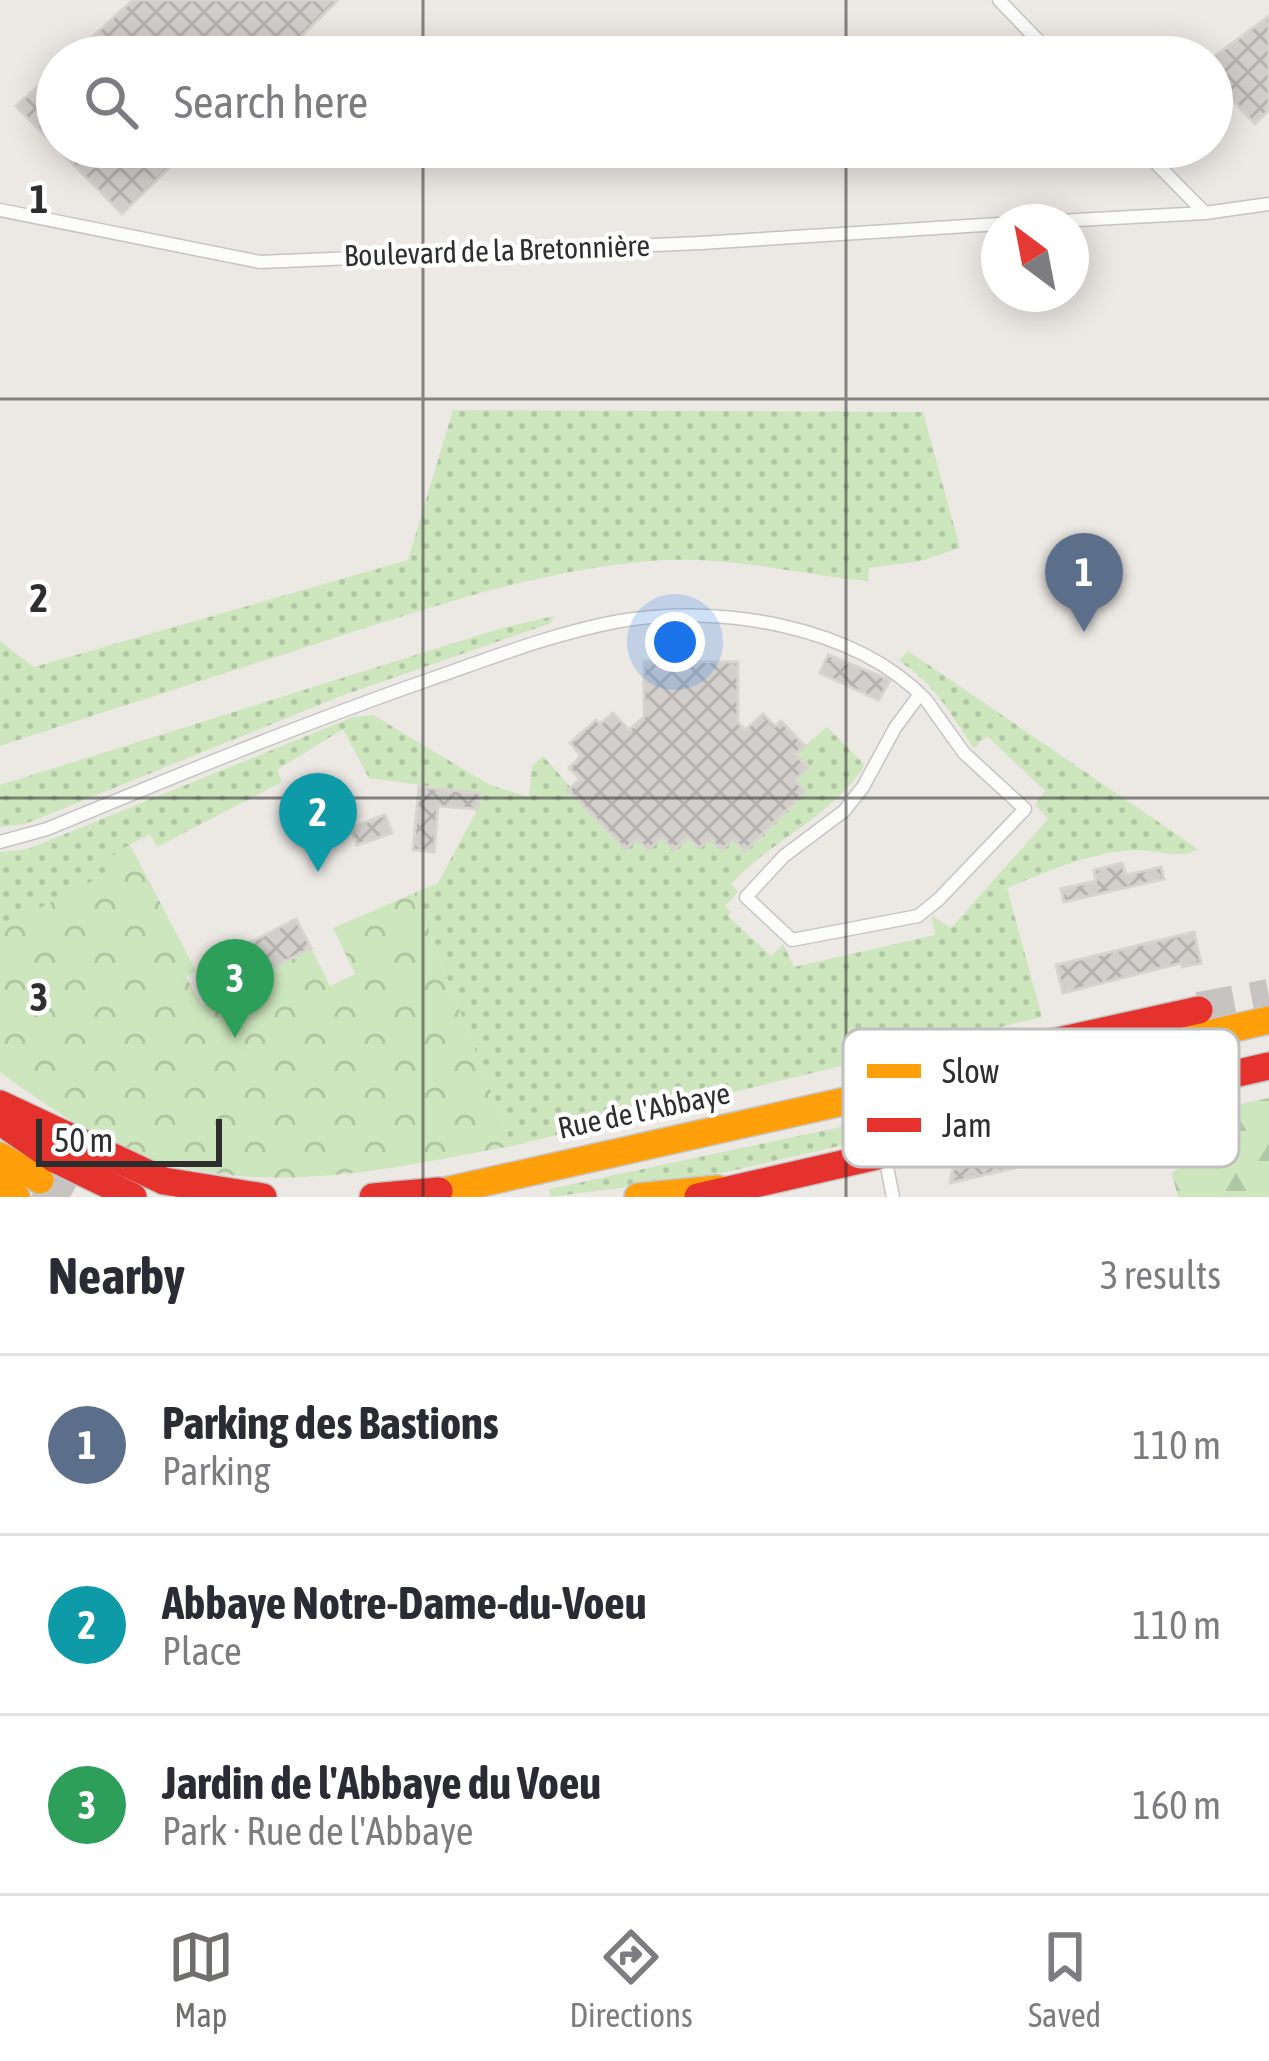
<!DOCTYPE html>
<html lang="en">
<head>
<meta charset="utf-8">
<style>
	body { margin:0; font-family:"Asap Condensed",sans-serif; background:#f7f7f7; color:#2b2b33 }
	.compass { position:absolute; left:981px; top:204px; width:108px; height:108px; border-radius:50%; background:#fff; box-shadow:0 6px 30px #0003; rotate:328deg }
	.scale { position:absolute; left:36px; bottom:30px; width:186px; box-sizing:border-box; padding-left:12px; border:6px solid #2e2e2e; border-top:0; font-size:33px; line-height:42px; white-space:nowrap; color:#2e2e2e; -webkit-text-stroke:9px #fff; paint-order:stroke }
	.you { position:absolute; left:675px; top:642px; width:42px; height:42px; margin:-30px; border:9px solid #fff; border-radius:50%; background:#1a73e8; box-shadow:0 0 0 18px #1a73e833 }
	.badge { display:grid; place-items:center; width:78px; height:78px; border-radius:50%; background:#706f6e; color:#fff; font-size:39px; font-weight:700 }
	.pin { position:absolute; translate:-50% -99px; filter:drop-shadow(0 3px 6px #0008) }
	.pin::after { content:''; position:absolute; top:63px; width:42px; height:36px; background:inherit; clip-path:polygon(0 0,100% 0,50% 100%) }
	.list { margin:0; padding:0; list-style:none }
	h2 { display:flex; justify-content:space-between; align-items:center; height:156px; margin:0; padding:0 48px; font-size:51px }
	h2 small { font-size:39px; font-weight:400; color:#7c7c81 }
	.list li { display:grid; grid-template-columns:78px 1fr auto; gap:36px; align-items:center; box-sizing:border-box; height:180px; padding:0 48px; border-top:3px solid #e1e1e2 }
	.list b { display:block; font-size:45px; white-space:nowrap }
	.list p { margin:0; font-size:39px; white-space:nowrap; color:#7c7c81 }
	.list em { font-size:39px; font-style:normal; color:#7c7c81 }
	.icon { flex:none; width:66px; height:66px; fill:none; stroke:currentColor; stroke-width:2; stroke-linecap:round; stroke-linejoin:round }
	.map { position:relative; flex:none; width:1269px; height:1197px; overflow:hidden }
	.search { position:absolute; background:#fff; box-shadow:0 6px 30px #0003; left:36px; right:36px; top:36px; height:132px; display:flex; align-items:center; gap:30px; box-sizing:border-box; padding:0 42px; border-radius:66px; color:#7c7c81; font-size:45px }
	.sheet { height:696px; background:#fff }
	nav { display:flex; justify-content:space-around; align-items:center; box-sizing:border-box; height:168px; border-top:3px solid #e1e1e2; background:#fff; font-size:33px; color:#7c7c81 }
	nav a { display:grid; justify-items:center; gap:6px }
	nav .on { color:#706f6e }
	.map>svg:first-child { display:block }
	.grass { fill:url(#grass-dots) }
	.forest { fill:url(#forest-firs) }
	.park { fill:url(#park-crowns) }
	.building { fill:url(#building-cross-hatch); stroke:#d7d4d0; stroke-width:3 }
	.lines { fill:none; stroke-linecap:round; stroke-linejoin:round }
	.primary-tunnel { stroke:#c6c3c0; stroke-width:36; stroke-dasharray:36 18; stroke-linecap:butt }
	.lane-casing { stroke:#c5c4c5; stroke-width:15 }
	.slow-casing { stroke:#c6c5c4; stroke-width:30 }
	.jam-casing { stroke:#c6c5c4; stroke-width:30 }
	.lane { stroke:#fcfcfb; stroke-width:12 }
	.slow { stroke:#ff9f0a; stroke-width:27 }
	.jam { stroke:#e5322d; stroke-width:27 }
	.grid { fill:none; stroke:#2e2e2e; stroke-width:3; stroke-opacity:0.55 }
	.labels { text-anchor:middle; stroke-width:9; stroke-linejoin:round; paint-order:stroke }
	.street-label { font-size:30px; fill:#2e2e2e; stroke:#fff }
	.key { fill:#fff; stroke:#c0c0c0; stroke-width:3 }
	.key-label { font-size:33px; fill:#2e2e2e }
	.grid-label { font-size:39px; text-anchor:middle; font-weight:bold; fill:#2e2e2e; stroke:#fff; stroke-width:9; stroke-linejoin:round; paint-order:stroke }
</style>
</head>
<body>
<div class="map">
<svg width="1269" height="1197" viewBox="0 0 1269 1197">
	<defs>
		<pattern id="grass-dots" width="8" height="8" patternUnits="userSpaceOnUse" patternTransform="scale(3)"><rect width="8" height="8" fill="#cee6be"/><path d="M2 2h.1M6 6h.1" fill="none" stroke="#b1c6a4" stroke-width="1.8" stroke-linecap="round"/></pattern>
		<pattern id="forest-firs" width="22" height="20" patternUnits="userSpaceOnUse" patternTransform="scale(3)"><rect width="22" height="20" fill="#cee6be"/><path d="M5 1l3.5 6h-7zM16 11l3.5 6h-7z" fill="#b1c6a4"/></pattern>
		<pattern id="park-crowns" width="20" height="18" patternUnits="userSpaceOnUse" patternTransform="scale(3)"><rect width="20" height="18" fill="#cee6be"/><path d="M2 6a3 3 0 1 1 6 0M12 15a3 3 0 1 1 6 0" fill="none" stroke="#b1c6a4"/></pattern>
		<pattern id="building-cross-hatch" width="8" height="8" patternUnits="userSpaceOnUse" patternTransform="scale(3)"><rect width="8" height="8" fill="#d1cecb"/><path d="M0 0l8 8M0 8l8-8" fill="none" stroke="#b4b1af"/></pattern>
	</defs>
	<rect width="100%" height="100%" fill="#ece8e4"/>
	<path class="grass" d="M 453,410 L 923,412 L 960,548 L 921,561 L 869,568 L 868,581 C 801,575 735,557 668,560 C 552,566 441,604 331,639 C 221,675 110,710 0,746 L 0,641 L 34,667 L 408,560 Z
		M 554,616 L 551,623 L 341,696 L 25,824 L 0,827 L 0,785 L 502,628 Z
		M 908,651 L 1198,849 C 1180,861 1155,849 1134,850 C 1091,852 1046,872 1007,888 L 1042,1017 L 512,1146 L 414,893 L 438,883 L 476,812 L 480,793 L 369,778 L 343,729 L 277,770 L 282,782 L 157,847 L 150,834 L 111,855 L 105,874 L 0,934 L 0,852 L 28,849 L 353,717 L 373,715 L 490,785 L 529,797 L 532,766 L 543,756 L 625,848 L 637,839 L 648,849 L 662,837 L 674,849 L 688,837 L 699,848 L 710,839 L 721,850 L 733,839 L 745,850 L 805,792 L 795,780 L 795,754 L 827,727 L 864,764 L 862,770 C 822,823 773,839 731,884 L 738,892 L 725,906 L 731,912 L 728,916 L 771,956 L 783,944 L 794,967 L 935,935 L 932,916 L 951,928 L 1048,819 L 1035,805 L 1045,791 L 987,736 L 974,748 L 972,746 C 951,713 933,682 899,661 Z
		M 916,1111 L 922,1127 L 709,1176 L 550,1197 L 549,1189 Z"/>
	<path class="forest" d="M 1269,1098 L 1269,1197 L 1178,1197 L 1172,1173 L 1195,1156 L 1226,1107 Z"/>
	<path class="park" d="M 130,845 L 196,971 L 186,977 L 202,1005 L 311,948 L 330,986 L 355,974 L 333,928 L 414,893 L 512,1146 C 388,1169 274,1197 150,1159 C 99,1143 43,1103 0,1072 L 0,934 L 7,925 L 104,875 L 111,855 Z"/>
	<path class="building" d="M 133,0 L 338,0 L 280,57 L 70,57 Z
		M 1269,16 L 1269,110 L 1255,124 L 1212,78 L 1212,58 Z
		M 57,69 L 57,147 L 190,147 L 122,214 L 16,106 Z
		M 828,655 L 890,680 L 879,700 L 820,673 Z
		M 644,661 L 738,662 L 738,722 L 745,730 L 763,714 L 775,726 L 781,721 L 805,746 L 795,754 L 808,768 L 795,780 L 805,792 L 745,851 L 733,839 L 721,850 L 710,839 L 699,848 L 688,837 L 673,850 L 662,837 L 648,850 L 637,839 L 625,849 L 568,790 L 580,779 L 569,768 L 581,756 L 570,743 L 596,720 L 600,724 L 613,713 L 629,730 L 644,717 Z
		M 419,787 L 480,793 L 477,809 L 438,806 L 434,852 L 413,850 Z
		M 385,815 L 392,833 L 357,845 L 350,828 Z
		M 1122,863 L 1126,875 L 1161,867 L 1164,879 L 1064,902 L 1061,889 L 1096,881 L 1094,870 Z
		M 296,919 L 311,948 L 237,986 L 222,957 Z
		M 1194,932 L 1201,963 L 1182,967 L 1181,963 L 1063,993 L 1056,965 Z
		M 1123,1131 L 1126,1142 L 950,1183 L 953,1169 Z"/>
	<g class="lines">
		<path class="primary-tunnel" d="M 1199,1010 L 1269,997
			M 40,1180 L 70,1197"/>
		<g class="lane-casing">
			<path id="lane" d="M 999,0 L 1054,57
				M 1140,147 L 1205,213
				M 0,210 L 260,262 L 701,243 L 999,224
				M 1040,222 L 1205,213 L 1269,204
				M 0,842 L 47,829 C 173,777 299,725 428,680 C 491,658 554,633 620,621 C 719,604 854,625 926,700 L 964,753 L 1025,809 L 939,899 L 918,916 L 792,940 L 746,897 L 784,856 L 844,811 L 863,787 L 895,728 L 920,694
				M 885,1157 L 893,1197"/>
		</g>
		<g class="slow-casing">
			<path id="slow" d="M 0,1156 L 40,1180
				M 0,1186 L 16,1197
				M 419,1197 L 864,1097 L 961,1091 L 1269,1020
				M 638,1197 L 718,1189"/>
		</g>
		<g class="jam-casing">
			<path id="jam" d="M 906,1082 L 958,1063 L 1199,1010
				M 0,1104 L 164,1181 L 263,1197
				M 1,1122 L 53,1158 L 133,1197
				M 373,1197 L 439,1191
				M 698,1197 L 1269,1066"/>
		</g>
		<use href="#lane" class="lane"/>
		<use href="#slow" class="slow"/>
		<use href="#jam" class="jam"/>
	</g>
	<path class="grid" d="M 423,0 L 423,57M 846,0 L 846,57M 423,147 L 423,1197M 846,147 L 846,1197M 0,399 L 1269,399M 0,798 L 1269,798"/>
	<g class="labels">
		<g class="street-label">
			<text transform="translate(497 251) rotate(-2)" y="10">Boulevard de la Bretonnière</text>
			<text transform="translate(644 1111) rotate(-12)" y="10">Rue de l'Abbaye</text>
		</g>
	</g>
	<rect x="843" y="1029" width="396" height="138" rx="18" class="key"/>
	<rect x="867" y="1064" width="54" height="14" fill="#ff9f0a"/>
	<rect x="867" y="1118" width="54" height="14" fill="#e5322d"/>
	<g class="key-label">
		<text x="942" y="1083">Slow</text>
		<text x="942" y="1137">Jam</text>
	</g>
	<g class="grid-label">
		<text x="39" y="213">1</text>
		<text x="39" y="612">2</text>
		<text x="39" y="1011">3</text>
	</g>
</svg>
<svg class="compass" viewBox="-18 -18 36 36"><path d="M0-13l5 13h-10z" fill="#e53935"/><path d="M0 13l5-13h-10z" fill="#7c7c81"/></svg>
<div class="scale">50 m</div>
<div class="you"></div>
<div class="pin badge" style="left:1084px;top:632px;background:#5c6f8a">1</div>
<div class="pin badge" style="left:318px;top:872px;background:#0f9aa8">2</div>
<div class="pin badge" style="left:235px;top:1038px;background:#2e9e5b">3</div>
<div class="search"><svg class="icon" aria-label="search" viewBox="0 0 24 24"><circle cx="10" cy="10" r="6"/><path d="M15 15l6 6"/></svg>Search here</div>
</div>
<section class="sheet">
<h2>Nearby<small>3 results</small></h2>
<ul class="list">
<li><span class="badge" style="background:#5c6f8a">1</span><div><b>Parking des Bastions</b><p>Parking</p></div><em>110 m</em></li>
<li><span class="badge" style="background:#0f9aa8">2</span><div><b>Abbaye Notre-Dame-du-Voeu</b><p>Place</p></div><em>110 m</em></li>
<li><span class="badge" style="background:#2e9e5b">3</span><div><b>Jardin de l'Abbaye du Voeu</b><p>Park · Rue de l'Abbaye</p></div><em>160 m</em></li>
</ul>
</section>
<nav>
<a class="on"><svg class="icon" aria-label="map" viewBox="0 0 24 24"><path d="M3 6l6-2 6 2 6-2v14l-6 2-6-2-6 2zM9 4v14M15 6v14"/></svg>Map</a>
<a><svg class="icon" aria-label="directions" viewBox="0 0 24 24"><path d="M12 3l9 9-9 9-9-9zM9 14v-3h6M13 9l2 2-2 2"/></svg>Directions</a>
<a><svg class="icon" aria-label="saved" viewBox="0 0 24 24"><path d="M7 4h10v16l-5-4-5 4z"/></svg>Saved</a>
</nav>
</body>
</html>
